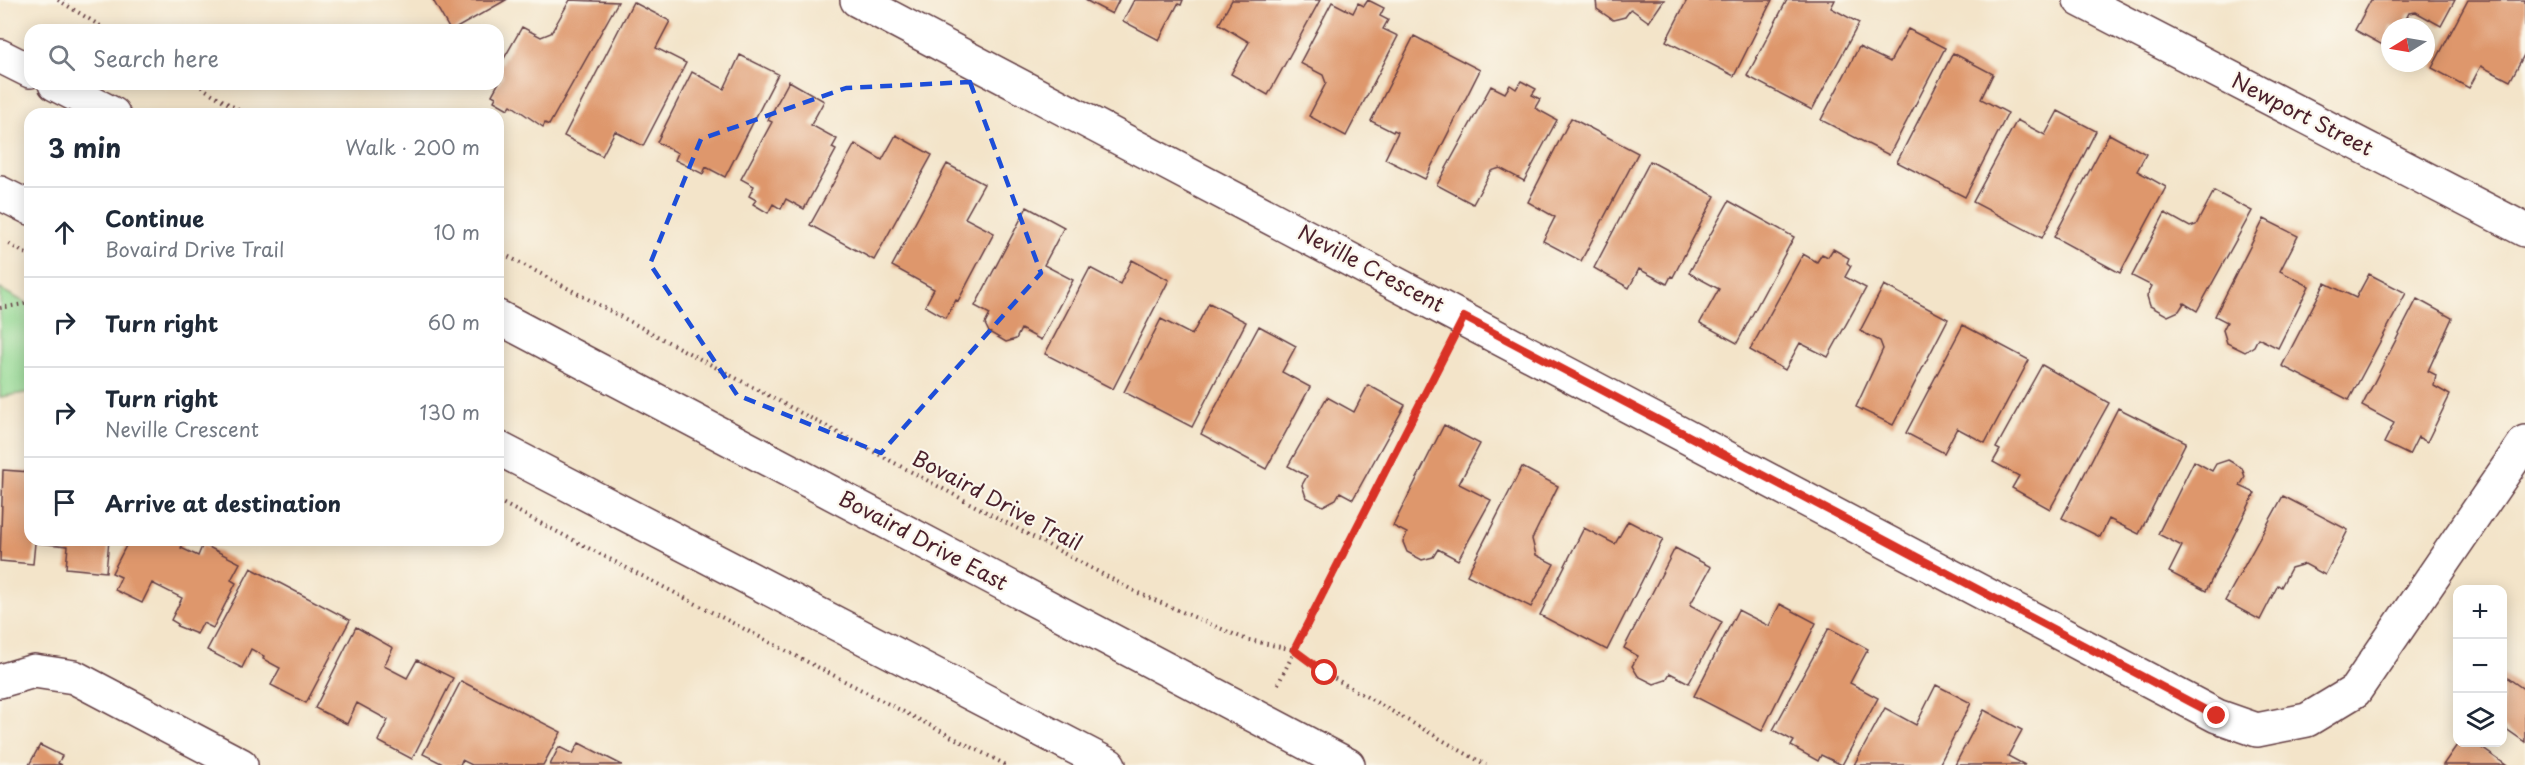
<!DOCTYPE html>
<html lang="en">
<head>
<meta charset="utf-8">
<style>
	body { margin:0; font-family:"Playpen Sans",sans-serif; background:#f2f2f3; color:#1f2937 }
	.controls { position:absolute; right:18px; bottom:18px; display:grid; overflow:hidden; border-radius:12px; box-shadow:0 3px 15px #0003 }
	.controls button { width:54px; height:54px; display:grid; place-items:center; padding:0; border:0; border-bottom:2px solid #e0e1e3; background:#fff; color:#1f2937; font:30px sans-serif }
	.compass { position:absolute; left:2381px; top:18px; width:54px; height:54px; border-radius:50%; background:#fff; box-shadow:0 3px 15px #0003; rotate:259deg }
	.stop { position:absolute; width:18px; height:18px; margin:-14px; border:4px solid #d93025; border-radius:50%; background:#fff }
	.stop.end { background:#d93025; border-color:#fff; box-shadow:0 2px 6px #0008 }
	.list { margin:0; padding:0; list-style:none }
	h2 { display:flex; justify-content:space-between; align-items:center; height:78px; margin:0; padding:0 24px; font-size:26px }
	h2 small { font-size:20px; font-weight:400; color:#747a83 }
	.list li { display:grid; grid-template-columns:39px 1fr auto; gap:18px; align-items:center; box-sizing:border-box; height:90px; padding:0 24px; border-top:2px solid #e0e1e3 }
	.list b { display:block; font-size:22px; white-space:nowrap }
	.list p { margin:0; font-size:20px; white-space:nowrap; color:#747a83 }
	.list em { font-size:20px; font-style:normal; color:#747a83 }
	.icon { flex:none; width:33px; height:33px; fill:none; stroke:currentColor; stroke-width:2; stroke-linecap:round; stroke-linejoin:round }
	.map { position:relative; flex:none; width:2525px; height:765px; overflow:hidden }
	.search { position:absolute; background:#fff; box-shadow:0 3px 15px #0003; left:24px; top:24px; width:480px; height:66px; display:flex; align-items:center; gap:15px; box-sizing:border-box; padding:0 21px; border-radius:18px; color:#747a83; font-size:22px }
	.panel { position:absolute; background:#fff; box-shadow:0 3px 15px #0003; left:24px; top:108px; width:480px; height:438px; border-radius:18px }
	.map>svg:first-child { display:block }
	.green { fill:#92d892; stroke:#6e7c5e; stroke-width:1.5 }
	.building { fill:#de976c }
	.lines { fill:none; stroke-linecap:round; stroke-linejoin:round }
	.minor-casing { stroke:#633d43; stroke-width:36 }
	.major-casing { stroke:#633d43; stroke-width:36 }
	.path { stroke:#633d43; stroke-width:4; stroke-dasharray:1.5 4.5; stroke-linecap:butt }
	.minor { stroke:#fff; stroke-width:33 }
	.major { stroke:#fff; stroke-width:33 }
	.route { stroke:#d93025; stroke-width:8 }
	.marked { fill:none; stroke:#1d4ed8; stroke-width:4.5; stroke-dasharray:12 8; stroke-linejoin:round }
	.labels { text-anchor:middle; stroke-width:4.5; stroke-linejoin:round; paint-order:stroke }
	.street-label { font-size:21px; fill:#4a1f2b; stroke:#fbf7ec }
</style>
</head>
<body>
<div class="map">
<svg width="2525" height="765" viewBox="0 0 2525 765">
	<rect width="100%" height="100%" fill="#fbf7ec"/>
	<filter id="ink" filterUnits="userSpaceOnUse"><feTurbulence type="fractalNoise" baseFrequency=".0167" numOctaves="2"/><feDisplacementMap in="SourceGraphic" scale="12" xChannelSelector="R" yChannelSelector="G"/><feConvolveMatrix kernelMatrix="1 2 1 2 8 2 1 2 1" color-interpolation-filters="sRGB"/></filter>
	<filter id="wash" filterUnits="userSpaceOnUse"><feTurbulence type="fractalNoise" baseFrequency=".008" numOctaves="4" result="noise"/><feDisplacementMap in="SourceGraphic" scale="24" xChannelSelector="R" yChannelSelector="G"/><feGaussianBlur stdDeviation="1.35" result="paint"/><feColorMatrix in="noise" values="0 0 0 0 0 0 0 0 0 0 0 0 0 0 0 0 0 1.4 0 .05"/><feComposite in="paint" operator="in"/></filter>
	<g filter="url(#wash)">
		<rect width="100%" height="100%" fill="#f3e4c9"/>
		<path class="green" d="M 0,289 L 30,305 L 30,392 L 0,397 Z"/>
		<g id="blocks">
			<path class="building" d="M 433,0 L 506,0 L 453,30 L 450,30 Z
				M 570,0 L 618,2 L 549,125 L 545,123 L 543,127 L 511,105 L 508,109 L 494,101 L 496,97 L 492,95 L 503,75 L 498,69 L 522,27 L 541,37 L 551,33 Z
				M 1085,0 L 1119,0 L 1112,14 Z
				M 1134,0 L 1183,0 L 1181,5 L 1178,4 L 1159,40 L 1123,21 Z
				M 1232,0 L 1320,0 L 1268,95 L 1231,74 L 1249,42 L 1219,24 Z
				M 1368,0 L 1384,8 L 1380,16 L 1388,20 L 1383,29 L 1398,36 L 1346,136 L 1309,116 L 1326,83 L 1323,75 L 1300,63 L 1332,2 L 1353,13 L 1358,3 L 1364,6 Z
				M 1596,0 L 1664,0 L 1649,22 L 1631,9 L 1625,17 L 1613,20 L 1597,9 Z
				M 1687,0 L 1772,0 L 1734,76 L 1666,41 Z
				M 1787,0 L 1835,0 L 1831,8 L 1859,23 L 1812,110 L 1747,76 Z
				M 2371,0 L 2455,0 L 2441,26 L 2416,12 L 2409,13 L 2402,27 L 2390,27 L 2390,49 L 2355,30 Z
				M 2468,0 L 2525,0 L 2525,53 L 2510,81 L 2481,66 L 2469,88 L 2432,68 Z
				M 633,2 L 670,21 L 656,48 L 686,63 L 643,146 L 615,131 L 602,156 L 564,136 Z
				M 1908,29 L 1945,48 L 1889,155 L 1821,120 L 1859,47 L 1890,62 Z
				M 1414,36 L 1480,70 L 1425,179 L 1385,159 L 1398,132 L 1394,130 L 1393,132 L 1371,121 Z
				M 1953,53 L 1993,74 L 1981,99 L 2008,113 L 1965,197 L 1897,162 Z
				M 740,55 L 778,74 L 725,177 L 706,167 L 703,174 L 675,160 L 678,153 L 657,142 L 692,72 L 724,89 Z
				M 789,81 L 824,101 L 811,125 L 837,139 L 832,148 L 836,150 L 804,209 L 786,199 L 781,209 L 773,204 L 768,213 L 753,204 L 756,200 L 749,196 L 754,186 L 741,179 L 772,122 L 768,120 Z
				M 1521,81 L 1536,89 L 1532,95 L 1540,99 L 1535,108 L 1557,120 L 1524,181 L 1500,168 L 1491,171 L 1473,204 L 1437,185 L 1491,86 L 1505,93 L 1510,85 L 1516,89 Z
				M 2058,111 L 2096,131 L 2042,238 L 1973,202 L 2017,120 L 2045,135 Z
				M 1571,118 L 1638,153 L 1581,261 L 1543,241 L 1555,217 L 1528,202 Z
				M 2109,134 L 2146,154 L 2137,171 L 2166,187 L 2120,273 L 2054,237 Z
				M 896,135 L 932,155 L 874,260 L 810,225 L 855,144 L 882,160 Z
				M 1650,161 L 1715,196 L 1673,277 L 1671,276 L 1667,284 L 1639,269 L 1629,288 L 1594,268 Z
				M 947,164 L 984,184 L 965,218 L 994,233 L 958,301 L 956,300 L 946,318 L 925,306 L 934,289 L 892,266 Z
				M 2214,191 L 2252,211 L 2197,311 L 2184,303 L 2179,311 L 2168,316 L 2150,306 L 2147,296 L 2152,286 L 2132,276 L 2165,213 L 2190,227 L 2196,225 Z
				M 1729,201 L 1794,237 L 1737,343 L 1700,323 L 1719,289 L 1689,273 Z
				M 1027,207 L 1064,227 L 1044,265 L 1073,280 L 1041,340 L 1021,329 L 1016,339 L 1006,342 L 989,332 L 985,324 L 990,314 L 975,306 Z
				M 2264,219 L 2298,236 L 2280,271 L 2309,286 L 2278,348 L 2258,338 L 2254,346 L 2245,352 L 2227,343 L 2223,330 L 2227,322 L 2215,316 Z
				M 1833,249 L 1849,258 L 1847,263 L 1851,266 L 1845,277 L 1866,288 L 1828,357 L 1800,343 L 1785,370 L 1750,350 L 1803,254 L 1817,262 L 1822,254 L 1828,257 Z
				M 1132,260 L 1169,280 L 1113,389 L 1045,354 L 1090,268 L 1120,284 Z
				M 2369,274 L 2406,293 L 2349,400 L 2282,366 L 2325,283 L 2356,298 Z
				M 1884,285 L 1948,319 L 1893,425 L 1856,407 L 1883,349 L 1880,341 L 1860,331 Z
				M 2417,299 L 2452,318 L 2428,371 L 2436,375 L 2434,386 L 2450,395 L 2427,442 L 2418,437 L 2409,455 L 2384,443 L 2394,423 L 2362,406 Z
				M 1209,303 L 1246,322 L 1192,427 L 1124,392 L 1161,319 L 1192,335 Z
				M 1963,325 L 2029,360 L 1985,443 L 1957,428 L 1944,453 L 1906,433 Z
				M 1259,326 L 1296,346 L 1282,372 L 1310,387 L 1266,469 L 1201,434 Z
				M 2042,365 L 2109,403 L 2050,509 L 2012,488 L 2019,476 L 1993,462 L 2000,450 L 1996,448 Z
				M 1368,385 L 1405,405 L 1353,499 L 1340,492 L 1336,499 L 1323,506 L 1306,497 L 1302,485 L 1307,476 L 1288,466 L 1327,397 L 1354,412 Z
				M 2118,408 L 2186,442 L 2139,534 L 2109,519 L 2100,537 L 2062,518 Z
				M 1444,425 L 1480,444 L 1459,484 L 1491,500 L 1458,560 L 1438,549 L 1433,557 L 1422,560 L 1407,552 L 1403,542 L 1407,533 L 1393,526 Z
				M 2228,460 L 2242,468 L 2245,477 L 2240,486 L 2255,493 L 2206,591 L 2169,572 L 2182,546 L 2158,534 L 2194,461 L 2212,471 L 2216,464 Z
				M 1522,467 L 1558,486 L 1532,539 L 1536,555 L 1554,564 L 1531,607 L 1467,575 Z
				M 3,470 L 30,472 L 30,540 L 109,540 L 106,572 L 66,568 L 68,546 L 35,543 L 33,564 L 0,561 Z
				M 2283,496 L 2348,530 L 2325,575 L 2305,564 L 2291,568 L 2281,587 L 2278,585 L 2260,620 L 2225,601 Z
				M 1628,521 L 1663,539 L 1607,650 L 1540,615 L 1584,528 L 1615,544 Z
				M 129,540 L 185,540 L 181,548 L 198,556 L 203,544 L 240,563 L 231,580 L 236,583 L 213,628 L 203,623 L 197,634 L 177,626 L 178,624 L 171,620 L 182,598 L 152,583 L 142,603 L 115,590 L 121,577 L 112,573 Z
				M 1675,548 L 1711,567 L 1690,605 L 1722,622 L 1689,683 L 1670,673 L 1666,680 L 1654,684 L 1638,676 L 1632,666 L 1638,656 L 1624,648 Z
				M 251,568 L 350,620 L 306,703 L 271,685 L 280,668 L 263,659 L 264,656 L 251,649 L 242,668 L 207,650 Z
				M 1780,604 L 1816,623 L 1762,731 L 1694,696 L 1738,610 L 1769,626 Z
				M 356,627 L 393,648 L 384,666 L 407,678 L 417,660 L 453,678 L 412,759 L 378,741 L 388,720 L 357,703 L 347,724 L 315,708 Z
				M 1829,628 L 1868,649 L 1850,683 L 1878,698 L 1842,765 L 1821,755 L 1818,761 L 1791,746 L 1794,741 L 1773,730 Z
				M 2502,674 L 2525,690 L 2525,742 L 2502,726 Z
				M 461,681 L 561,732 L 543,765 L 472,765 L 462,760 L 460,765 L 445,765 L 423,754 Z
				M 1936,685 L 1971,703 L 1939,765 L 1854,765 L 1885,708 L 1916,725 Z
				M 1984,710 L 2022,730 L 2008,756 L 2025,765 L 1955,765 Z
				M 2459,742 L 2473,742 L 2506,765 L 2443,765 Z
				M 579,743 L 622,765 L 550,765 L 559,747 L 573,754 Z
				M 40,745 L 62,756 L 58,763 L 62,765 L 29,765 Z"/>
		</g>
	</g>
	<g filter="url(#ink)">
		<use href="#blocks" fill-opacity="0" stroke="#633d43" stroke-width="1.5"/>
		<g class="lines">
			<g class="minor-casing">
				<path id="minor" d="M 857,0 L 2217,716 L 2257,730 L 2307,720 L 2355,691 L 2525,442
					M 2080,0 L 2525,230
					M 0,681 L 34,671 L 74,677 L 241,765"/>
			</g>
			<g class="major-casing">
				<path id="major" d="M 0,56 L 30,71
					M 55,84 L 113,114
					M 0,193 L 30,208
					M 498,317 L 1348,765
					M 498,448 L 1109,765"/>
			</g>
			<path class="path" d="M 58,0 L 107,30
				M 196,84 L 245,114
				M 9,244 L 30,256
				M 498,251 L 1136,592 L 1245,639 L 1294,650 L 1325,673 L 1486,765
				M 0,308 L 30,303
				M 498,501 L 1006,765
				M 1278,684 L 1446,353"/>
			<use href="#minor" class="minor"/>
			<use href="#major" class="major"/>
		</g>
	</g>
	<g class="lines" filter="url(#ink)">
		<path class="route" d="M 1325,673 L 1294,650 L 1464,317 L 2217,716"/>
	</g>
	<path class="marked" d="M 970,82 L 1041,273 L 881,453 L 737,395 L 650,264 L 701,139 L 846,88 Z"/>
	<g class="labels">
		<g class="street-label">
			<text transform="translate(2302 115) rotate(27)" y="7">Newport Street</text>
			<text transform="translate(1371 269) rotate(28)" y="7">Neville Crescent</text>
			<text transform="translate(997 501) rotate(28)" y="7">Bovaird Drive Trail</text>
			<text transform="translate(923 541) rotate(28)" y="7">Bovaird Drive East</text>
		</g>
	</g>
</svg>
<div class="controls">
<button>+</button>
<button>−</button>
<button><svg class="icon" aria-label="layers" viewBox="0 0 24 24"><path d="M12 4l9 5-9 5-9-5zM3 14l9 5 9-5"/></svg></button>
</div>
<svg class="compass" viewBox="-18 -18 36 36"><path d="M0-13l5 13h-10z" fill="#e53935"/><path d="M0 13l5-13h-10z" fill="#747a83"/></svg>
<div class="stop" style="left:1325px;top:673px"></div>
<div class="stop end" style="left:2217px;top:716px"></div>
<div class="search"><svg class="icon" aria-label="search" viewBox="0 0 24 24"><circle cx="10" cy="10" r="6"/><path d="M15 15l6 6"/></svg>Search here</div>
<section class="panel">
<h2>3 min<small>Walk · 200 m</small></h2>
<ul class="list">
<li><svg class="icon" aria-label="ahead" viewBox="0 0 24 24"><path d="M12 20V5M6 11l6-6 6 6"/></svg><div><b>Continue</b><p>Bovaird Drive Trail</p></div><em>10 m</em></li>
<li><svg class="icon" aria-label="right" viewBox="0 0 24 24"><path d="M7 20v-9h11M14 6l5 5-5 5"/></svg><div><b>Turn right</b></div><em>60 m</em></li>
<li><svg class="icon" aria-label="right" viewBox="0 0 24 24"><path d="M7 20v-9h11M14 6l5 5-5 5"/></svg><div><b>Turn right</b><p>Neville Crescent</p></div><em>130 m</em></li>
<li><svg class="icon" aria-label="arrive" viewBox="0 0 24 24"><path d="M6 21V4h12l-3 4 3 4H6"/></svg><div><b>Arrive at destination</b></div></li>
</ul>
</section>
</div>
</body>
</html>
